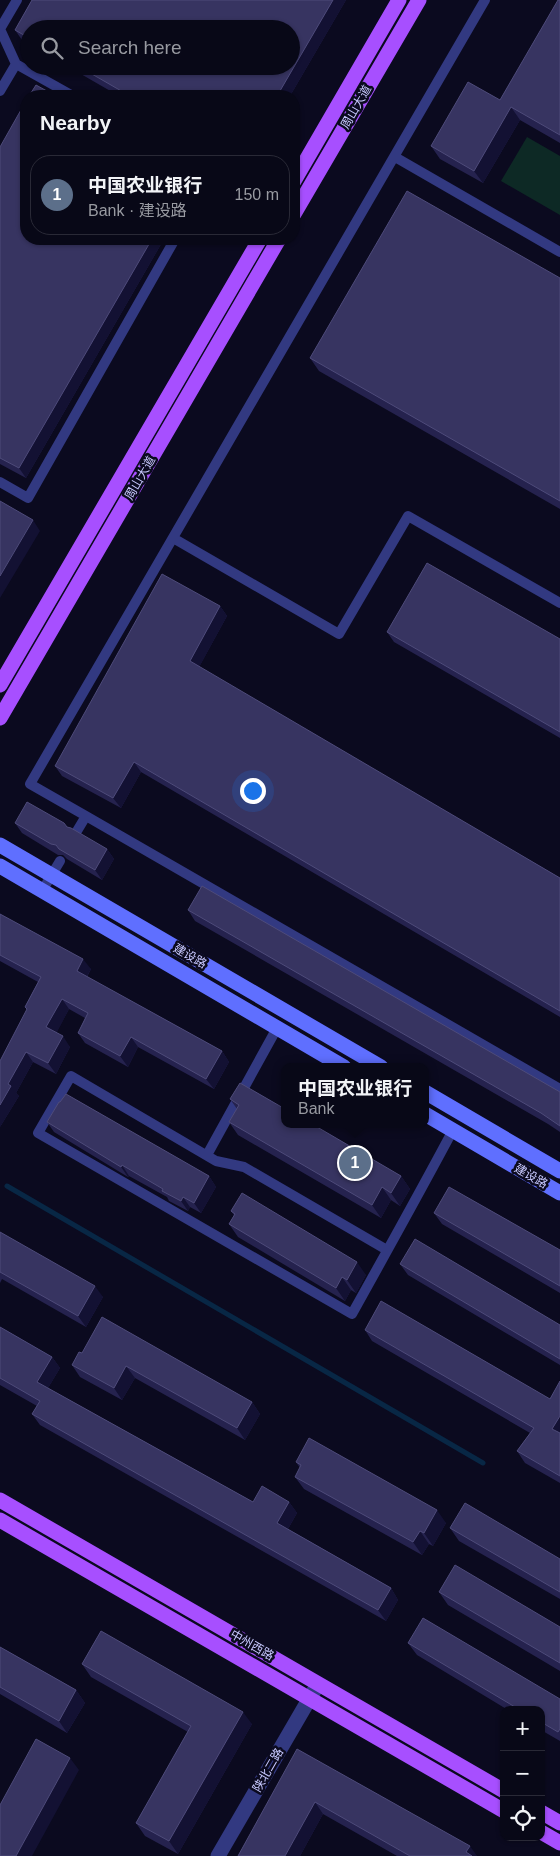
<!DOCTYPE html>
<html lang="en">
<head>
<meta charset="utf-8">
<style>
	body { margin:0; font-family:Helvetica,"Noto Sans SC",sans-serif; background:#161624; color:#f1f3f6 }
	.controls { position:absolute; right:15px; bottom:15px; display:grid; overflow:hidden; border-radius:10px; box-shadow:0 1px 4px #0004 }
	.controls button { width:45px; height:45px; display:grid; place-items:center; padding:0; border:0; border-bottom:1px solid #292936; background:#080817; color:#f1f3f6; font:25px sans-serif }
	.you { position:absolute; left:252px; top:790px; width:18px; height:18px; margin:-12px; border:4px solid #fff; border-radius:50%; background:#1a73e8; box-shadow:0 0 0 8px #1a73e833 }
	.badge { display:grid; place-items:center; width:32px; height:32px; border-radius:50%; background:#0f766e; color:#fff; font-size:16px; font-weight:700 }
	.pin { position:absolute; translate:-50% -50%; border:2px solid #fff; box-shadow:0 1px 5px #0006 }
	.popup { position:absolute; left:281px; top:1063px; width:148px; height:65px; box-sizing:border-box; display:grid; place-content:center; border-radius:10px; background:#080817; filter:drop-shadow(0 1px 4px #0005); font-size:16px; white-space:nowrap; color:#989aa1 }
	.popup b { font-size:19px; color:#f1f3f6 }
	.popup::after { content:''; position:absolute; left:50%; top:100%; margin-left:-10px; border:10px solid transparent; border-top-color:#080817 }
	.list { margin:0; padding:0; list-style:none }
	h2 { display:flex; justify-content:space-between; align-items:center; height:65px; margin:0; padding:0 20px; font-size:21px }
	h2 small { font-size:16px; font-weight:400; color:#989aa1 }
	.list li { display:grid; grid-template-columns:32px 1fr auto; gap:15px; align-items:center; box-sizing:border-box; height:80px; margin:0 10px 10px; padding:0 10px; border:1px solid #292936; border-radius:20px }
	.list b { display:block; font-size:19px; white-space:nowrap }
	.list p { margin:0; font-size:16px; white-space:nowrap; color:#989aa1 }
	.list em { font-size:16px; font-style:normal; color:#989aa1 }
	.icon { flex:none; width:28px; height:28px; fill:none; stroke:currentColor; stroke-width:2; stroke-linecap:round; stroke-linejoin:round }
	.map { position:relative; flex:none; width:560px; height:1856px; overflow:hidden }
	.search { position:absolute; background:#080817; box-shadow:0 1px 4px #0004; left:20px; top:20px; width:280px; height:55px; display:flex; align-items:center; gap:12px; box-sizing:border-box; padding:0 18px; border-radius:28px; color:#989aa1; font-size:19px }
	.panel { position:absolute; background:#080817; box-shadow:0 1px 4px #0004; left:20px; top:90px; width:280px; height:155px; border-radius:20px }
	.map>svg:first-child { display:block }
	.green { fill:#0d2925 }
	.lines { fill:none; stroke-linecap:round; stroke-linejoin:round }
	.stream { stroke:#082745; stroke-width:5 }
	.lane { stroke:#323981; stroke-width:10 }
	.street { stroke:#323981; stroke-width:15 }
	.secondary { stroke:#5f6fff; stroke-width:15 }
	.primary { stroke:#a74fff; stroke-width:15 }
	.wall { fill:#25224e }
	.shaded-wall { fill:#131133 }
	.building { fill:#373461; stroke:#4e4b7a }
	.labels { text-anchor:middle; stroke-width:5; stroke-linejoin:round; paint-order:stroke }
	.street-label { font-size:12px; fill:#c8c9ff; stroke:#0b0a1f }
</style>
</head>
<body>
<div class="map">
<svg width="560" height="1856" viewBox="0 0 560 1856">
	<rect width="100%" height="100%" fill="#0b0a1f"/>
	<path class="green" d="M 527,137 L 560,156 L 560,215 L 501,181 Z"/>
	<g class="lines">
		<path class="stream" d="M 7,1186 L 483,1463"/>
		<path class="lane" d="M 0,29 L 16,64
			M 0,29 L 17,0
			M 0,91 L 16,64 L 73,96
			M 395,157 L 560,252
			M 0,482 L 28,498 L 175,239
			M 173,538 L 339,634 L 408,516 L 560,603
			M 86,816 L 30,784 L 485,0
			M 77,831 L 86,816 L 560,1089
			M 42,891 L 60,861
			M 207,1155 L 277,1028
			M 387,1250 L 244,1167 L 216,1161 L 71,1076 L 38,1133 L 352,1314 C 386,1253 420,1192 453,1130"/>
		<path class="street" d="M 218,1856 L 318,1684"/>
		<path class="secondary" d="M 0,845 L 381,1067
			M 0,866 L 344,1067
			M 425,1092 L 560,1171
			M 425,1114 L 560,1193"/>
		<path class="primary" d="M 294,181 L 399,0
			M 294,214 L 419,0
			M 0,685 L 260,239
			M 0,718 L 279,239
			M 0,1500 L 504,1791
			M 0,1520 L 504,1811
			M 541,1812 L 560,1823
			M 541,1832 L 560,1843"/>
	</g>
	<path class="wall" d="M 32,0 L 346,0 L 290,96 L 119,96 L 67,66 L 291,66 L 29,29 L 29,44 L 22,40 L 15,30 Z
		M 560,0 L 560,143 L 520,120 L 483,183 L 440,159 L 431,146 L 500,100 Z
		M 0,147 L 26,239 L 164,239 L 26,478 L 0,464 Z
		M 560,278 L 560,509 L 319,371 L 310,358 Z
		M 220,606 L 227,616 L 199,667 L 560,878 L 560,1017 L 141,772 L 121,808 L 62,776 L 55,766 Z
		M 387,632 L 560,639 L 560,738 L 394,642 Z
		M 15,823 L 107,849 L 114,859 L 102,880 L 67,859 L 63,855 L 58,855 L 22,833 Z
		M 188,910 L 560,1092 L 560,1132 L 548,1124 L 195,921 Z
		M 0,914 L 91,969 L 87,977 L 222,1051 L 229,1062 L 214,1089 L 138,1047 L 128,1067 L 85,1043 L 78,1033 L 85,1018 L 69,1009 L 56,1033 L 70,1047 L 56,1074 L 33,1062 L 16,1093 L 19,1096 L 0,1127 L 27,1010 L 25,1007 L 38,982 L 0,961 Z
		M 230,1099 L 401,1176 L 410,1189 L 400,1206 L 391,1200 L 381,1218 L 238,1135 L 229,1122 L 237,1109 Z
		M 47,1122 L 209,1176 L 216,1187 L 201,1213 L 190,1207 L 188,1211 L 169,1201 L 167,1197 L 129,1176 L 128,1177 L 54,1132 Z
		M 231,1211 L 366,1275 L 356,1293 L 351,1290 L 345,1301 L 238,1237 L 229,1224 L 234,1215 Z
		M 434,1213 L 560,1250 L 560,1293 L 442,1224 Z
		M 0,1232 L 103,1297 L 86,1327 L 2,1279 L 0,1283 Z
		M 400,1264 L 560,1325 L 560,1365 L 408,1275 Z
		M 0,1327 L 52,1357 L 60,1368 L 48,1388 L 253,1502 L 289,1502 L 297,1513 L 288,1529 L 391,1588 L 398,1600 L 386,1621 L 40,1425 L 32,1414 L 37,1406 L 0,1385 Z
		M 365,1330 L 550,1399 L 560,1381 L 560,1483 L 525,1463 L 517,1451 L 530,1433 L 372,1341 Z
		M 82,1353 L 252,1402 L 260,1414 L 245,1440 L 135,1378 L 122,1400 L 80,1377 L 72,1365 Z
		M 296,1462 L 446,1523 L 433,1546 L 429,1544 L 422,1555 L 304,1489 L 295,1477 L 300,1468 Z
		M 450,1528 L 560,1559 L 560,1599 L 459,1541 Z
		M 439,1592 L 560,1627 L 560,1671 L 448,1605 Z
		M 408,1643 L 560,1699 L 560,1741 L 541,1730 L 541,1710 L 508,1710 L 417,1655 Z
		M 0,1647 L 76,1690 L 85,1703 L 67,1733 L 0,1694 Z
		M 82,1664 L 252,1724 L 178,1854 L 145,1836 L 136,1823 L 188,1732 L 91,1677 Z
		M 297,1749 L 477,1856 L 397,1856 L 323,1814 L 300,1856 Z"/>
	<path class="shaded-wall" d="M 333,0 L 346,0 L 290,96 L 277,96 Z
		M 511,107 L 520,120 L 483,183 L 474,171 Z
		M 152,239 L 164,239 L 26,478 L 19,468 Z
		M 33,520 L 40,531 L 0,598 L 0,576 Z
		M 220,606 L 227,616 L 197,671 L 190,661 Z
		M 134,762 L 141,772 L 121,808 L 113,798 Z
		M 107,849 L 114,859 L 102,880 L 95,870 Z
		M 83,959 L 91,969 L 84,981 L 77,971 Z
		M 62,999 L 69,1009 L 54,1038 L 46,1027 Z
		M 63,1036 L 70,1047 L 56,1074 L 48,1063 Z
		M 131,1037 L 138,1047 L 128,1067 L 120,1056 Z
		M 222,1051 L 229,1062 L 214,1089 L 206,1079 Z
		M 26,1052 L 33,1062 L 16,1093 L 19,1096 L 0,1127 L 0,1105 L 8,1084 Z
		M 122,1165 L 129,1176 L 128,1177 L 121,1167 Z
		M 209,1176 L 216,1187 L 201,1213 L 194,1203 Z
		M 401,1176 L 410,1189 L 400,1206 L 391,1193 Z
		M 382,1187 L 391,1200 L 381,1218 L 372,1205 Z
		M 183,1197 L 190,1207 L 188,1211 L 181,1201 Z
		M 357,1262 L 366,1275 L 356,1293 L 347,1280 Z
		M 342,1277 L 351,1290 L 345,1301 L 336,1288 Z
		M 95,1286 L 103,1297 L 86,1327 L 78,1316 Z
		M 52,1357 L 60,1368 L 45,1393 L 37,1382 Z
		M 126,1366 L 135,1378 L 122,1400 L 114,1388 Z
		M 252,1402 L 260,1414 L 245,1440 L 237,1428 Z
		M 560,1416 L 560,1440 L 552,1429 Z
		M 289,1502 L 297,1513 L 285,1534 L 277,1523 Z
		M 437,1510 L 446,1523 L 433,1546 L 424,1533 Z
		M 420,1531 L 429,1544 L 422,1555 L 413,1542 Z
		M 391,1588 L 398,1600 L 386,1621 L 378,1610 Z
		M 76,1690 L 85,1703 L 67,1733 L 59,1721 Z
		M 243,1712 L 252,1724 L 178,1854 L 169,1841 Z
		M 70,1758 L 79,1770 L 32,1856 L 16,1856 Z
		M 315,1802 L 323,1814 L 300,1856 L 285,1856 Z
		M 470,1846 L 477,1856 L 468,1856 L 466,1852 Z"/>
	<path class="building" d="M 32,0 L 333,0 L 277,96 L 130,96 L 78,66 L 291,66 L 291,29 L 29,29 L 29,38 L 15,30 Z
		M 558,0 L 560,0 L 560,135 L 511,107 L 474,171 L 431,146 L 468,82 L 500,100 Z
		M 36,85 L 56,96 L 29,96 Z
		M 26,101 L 26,239 L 152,239 L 19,468 L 0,458 L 0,147 Z
		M 407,191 L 560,278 L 560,501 L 310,358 Z
		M 0,501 L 33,520 L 0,576 Z
		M 427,563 L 560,639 L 560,732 L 387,632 Z
		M 162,574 L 220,606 L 190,661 L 560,878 L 560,1011 L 134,762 L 113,798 L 55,766 Z
		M 27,802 L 64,823 L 67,827 L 71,828 L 107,849 L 95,870 L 59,849 L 56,845 L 51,844 L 15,823 Z
		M 202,886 L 560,1092 L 560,1126 L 541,1113 L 188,910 Z
		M 0,914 L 83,959 L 77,971 L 222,1051 L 206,1079 L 131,1037 L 120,1056 L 78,1033 L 88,1013 L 62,999 L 46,1027 L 63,1036 L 48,1063 L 26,1052 L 8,1084 L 11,1086 L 0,1105 L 0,1061 L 27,1009 L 25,1007 L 41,977 L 0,955 Z
		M 240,1083 L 285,1109 L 285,1124 L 312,1124 L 401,1176 L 391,1193 L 382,1187 L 372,1205 L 229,1122 L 239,1105 L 230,1099 Z
		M 66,1094 L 209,1176 L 194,1203 L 183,1197 L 181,1201 L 162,1191 L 163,1189 L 122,1165 L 121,1167 L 47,1122 L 59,1102 L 60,1102 Z
		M 449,1187 L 560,1250 L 560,1286 L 434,1213 Z
		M 242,1193 L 357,1262 L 347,1280 L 342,1277 L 336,1288 L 229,1224 L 235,1214 L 231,1211 Z
		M 0,1232 L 95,1286 L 78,1316 L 0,1272 Z
		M 415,1239 L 560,1325 L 560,1359 L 400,1264 Z
		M 381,1301 L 550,1399 L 560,1381 L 560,1416 L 552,1429 L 560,1433 L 560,1476 L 517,1451 L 534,1428 L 365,1330 Z
		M 102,1317 L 252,1402 L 237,1428 L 126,1366 L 114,1388 L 72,1365 L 79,1352 L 82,1353 Z
		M 0,1327 L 52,1357 L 37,1382 L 253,1502 L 262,1486 L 289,1502 L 277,1523 L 391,1588 L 378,1610 L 32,1414 L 40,1401 L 0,1378 Z
		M 309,1438 L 437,1510 L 424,1533 L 420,1531 L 413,1542 L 295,1477 L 301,1465 L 296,1462 Z
		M 465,1503 L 560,1559 L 560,1592 L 450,1528 Z
		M 455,1565 L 560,1627 L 560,1663 L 439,1592 Z
		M 423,1618 L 560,1699 L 560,1729 L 558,1732 L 541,1722 L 541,1710 L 520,1710 L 408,1643 Z
		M 101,1631 L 243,1712 L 169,1841 L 136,1823 L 191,1726 L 82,1664 Z
		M 0,1647 L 76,1690 L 59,1721 L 0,1687 Z
		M 36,1739 L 70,1758 L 16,1856 L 0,1856 L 0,1805 Z
		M 297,1749 L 470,1846 L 466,1852 L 472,1856 L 410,1856 L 315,1802 L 285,1856 L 238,1856 Z"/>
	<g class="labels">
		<g class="street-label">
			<text transform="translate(356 107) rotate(-60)" y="4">周山大道</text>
			<text transform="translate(140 478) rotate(-60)" y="4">周山大道</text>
			<text transform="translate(190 956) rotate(30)" y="4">建设路</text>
			<text transform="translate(531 1176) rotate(30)" y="4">建设路</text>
			<text transform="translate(252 1645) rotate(30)" y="4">中州西路</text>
			<text transform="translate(268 1770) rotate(-60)" y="4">陕北二路</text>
		</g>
	</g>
</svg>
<div class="controls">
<button>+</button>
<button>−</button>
<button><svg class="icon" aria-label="locate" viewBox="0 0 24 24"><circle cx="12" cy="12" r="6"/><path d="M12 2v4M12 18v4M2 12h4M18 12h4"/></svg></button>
</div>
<div class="you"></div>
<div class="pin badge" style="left:355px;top:1163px;background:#5c6f8a">1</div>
<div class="popup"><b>中国农业银行</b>Bank</div>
<div class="search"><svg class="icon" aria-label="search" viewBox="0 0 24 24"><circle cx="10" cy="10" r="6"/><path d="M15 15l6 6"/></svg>Search here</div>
<section class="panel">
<h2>Nearby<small></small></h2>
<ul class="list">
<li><span class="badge" style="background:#5c6f8a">1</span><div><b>中国农业银行</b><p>Bank · 建设路</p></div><em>150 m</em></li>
</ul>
</section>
</div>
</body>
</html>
